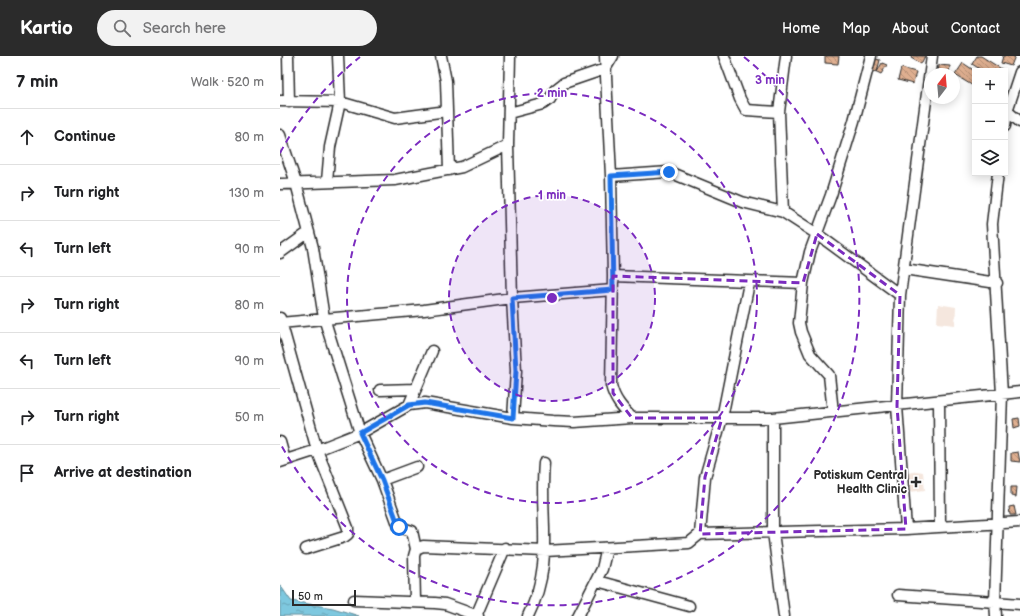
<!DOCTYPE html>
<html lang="en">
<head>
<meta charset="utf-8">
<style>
	body { margin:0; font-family:"Balsamiq Sans",sans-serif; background:#f2f2f2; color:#202124 }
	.controls { position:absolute; right:12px; top:12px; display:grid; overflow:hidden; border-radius:0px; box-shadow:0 2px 10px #0003 }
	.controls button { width:36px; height:36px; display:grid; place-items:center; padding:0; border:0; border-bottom:1px solid #e0e0e0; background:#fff; color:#202124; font:20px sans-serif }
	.compass { position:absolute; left:644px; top:12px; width:36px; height:36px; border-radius:50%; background:#fff; box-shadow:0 2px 10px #0003; rotate:16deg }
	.scale { position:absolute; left:12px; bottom:10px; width:64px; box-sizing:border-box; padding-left:4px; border:2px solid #2b2b2b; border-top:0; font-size:11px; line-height:14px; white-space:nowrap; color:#2b2b2b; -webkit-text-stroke:3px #fff; paint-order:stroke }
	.stop { position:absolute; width:12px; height:12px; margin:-9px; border:3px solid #1a73e8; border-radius:50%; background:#fff }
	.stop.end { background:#1a73e8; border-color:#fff; box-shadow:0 1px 4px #0008 }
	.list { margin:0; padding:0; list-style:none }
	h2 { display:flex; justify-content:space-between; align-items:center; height:52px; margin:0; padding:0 16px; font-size:17px }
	h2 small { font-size:13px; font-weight:400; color:#757577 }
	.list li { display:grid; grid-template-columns:26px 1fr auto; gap:12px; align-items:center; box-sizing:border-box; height:56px; padding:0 16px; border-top:1px solid #e0e0e0 }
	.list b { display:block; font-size:15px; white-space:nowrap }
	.list em { font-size:13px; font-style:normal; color:#757577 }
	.icon { flex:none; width:22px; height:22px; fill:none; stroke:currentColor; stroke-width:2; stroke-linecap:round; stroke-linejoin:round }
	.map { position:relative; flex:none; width:740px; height:560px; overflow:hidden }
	header { display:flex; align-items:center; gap:24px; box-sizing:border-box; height:56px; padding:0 20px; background:#2b2b2b; color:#fff }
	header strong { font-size:19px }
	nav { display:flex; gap:22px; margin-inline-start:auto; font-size:14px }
	.search { width:280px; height:36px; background:#f2f2f2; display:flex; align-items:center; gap:10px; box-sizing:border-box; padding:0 14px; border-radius:22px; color:#757577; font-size:15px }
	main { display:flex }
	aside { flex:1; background:#fff }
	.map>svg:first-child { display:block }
	.built { fill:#f5e7de }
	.water { fill:url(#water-ripples); stroke:#5d8997 }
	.building { fill:url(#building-back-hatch); stroke:#2b2b2b }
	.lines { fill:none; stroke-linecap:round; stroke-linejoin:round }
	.minor-casing { stroke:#2b2b2b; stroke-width:13 }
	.minor { stroke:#fff; stroke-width:10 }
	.route { stroke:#1a73e8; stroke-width:5 }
	.marked { fill:none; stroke:#7b2cbf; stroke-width:3; stroke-dasharray:8 5; stroke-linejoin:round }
	.ring { fill:none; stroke:#7b2cbf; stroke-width:2; stroke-dasharray:7 5 }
	.poi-dot { fill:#2b2b2b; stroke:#fff; stroke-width:1.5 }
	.labels { text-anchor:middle; stroke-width:3.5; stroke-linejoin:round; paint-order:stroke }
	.poi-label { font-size:12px; font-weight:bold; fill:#2b2b2b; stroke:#fff; text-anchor:end }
	.centre { fill:#7b2cbf; stroke:#fff; stroke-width:2 }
	.ring-label { font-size:12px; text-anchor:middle; font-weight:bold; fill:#7b2cbf; stroke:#fff; stroke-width:3.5; stroke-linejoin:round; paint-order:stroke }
</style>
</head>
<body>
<header>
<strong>Kartio</strong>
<div class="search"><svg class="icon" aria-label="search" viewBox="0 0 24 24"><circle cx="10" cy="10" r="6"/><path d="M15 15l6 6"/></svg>Search here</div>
<nav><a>Home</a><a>Map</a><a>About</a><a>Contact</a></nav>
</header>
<main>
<aside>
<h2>7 min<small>Walk · 520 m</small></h2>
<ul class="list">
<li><svg class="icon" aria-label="ahead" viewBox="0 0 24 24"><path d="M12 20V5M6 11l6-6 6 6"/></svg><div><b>Continue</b></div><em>80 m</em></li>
<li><svg class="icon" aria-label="right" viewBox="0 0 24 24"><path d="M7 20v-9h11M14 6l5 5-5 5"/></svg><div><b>Turn right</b></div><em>130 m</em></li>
<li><svg class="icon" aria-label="left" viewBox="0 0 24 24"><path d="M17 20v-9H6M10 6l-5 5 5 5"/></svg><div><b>Turn left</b></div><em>90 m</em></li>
<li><svg class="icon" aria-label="right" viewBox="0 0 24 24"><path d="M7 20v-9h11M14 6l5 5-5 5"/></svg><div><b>Turn right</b></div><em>80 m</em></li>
<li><svg class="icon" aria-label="left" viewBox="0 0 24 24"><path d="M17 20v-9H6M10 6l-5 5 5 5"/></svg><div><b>Turn left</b></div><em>90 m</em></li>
<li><svg class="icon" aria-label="right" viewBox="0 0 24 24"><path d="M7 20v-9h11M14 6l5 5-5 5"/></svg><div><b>Turn right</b></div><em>50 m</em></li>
<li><svg class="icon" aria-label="arrive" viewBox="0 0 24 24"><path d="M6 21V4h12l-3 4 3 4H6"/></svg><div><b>Arrive at destination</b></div></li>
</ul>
</aside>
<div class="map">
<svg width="740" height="560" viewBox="0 0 740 560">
	<defs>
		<pattern id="water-ripples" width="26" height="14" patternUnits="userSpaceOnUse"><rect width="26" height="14" fill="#7ec8df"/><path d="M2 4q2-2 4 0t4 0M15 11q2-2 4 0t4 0" fill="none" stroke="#67a3b5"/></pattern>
		<pattern id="building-back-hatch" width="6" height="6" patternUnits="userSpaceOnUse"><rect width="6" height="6" fill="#dfaf90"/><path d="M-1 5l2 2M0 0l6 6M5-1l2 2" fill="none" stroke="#b58f76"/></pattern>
	</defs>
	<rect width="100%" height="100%" fill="#fff"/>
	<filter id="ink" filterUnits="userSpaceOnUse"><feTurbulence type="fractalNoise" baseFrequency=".025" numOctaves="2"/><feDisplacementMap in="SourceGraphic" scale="8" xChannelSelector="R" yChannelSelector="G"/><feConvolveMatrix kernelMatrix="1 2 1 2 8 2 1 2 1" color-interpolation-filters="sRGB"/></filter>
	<g filter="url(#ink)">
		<path class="built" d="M 658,248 L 676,251 L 675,269 L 657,267 Z
			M 637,415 L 643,416 L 645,434 L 630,436 L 628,417 Z"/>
		<path class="water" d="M 0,529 L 11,545 L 53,552 L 79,560 L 0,560 Z"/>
		<path class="building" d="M 545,0 L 559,0 L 558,8 L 545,7 Z
			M 632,0 L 645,0 L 641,8 L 631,2 Z
			M 697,0 L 701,0 L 723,14 L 703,15 L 692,8 Z
			M 723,0 L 735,0 L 731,10 L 721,7 Z
			M 592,2 L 600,4 L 597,16 L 589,14 Z
			M 602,7 L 607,9 L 601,18 L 597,16 Z
			M 683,7 L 695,15 L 695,31 L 675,19 Z
			M 659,9 L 670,10 L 669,18 L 658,18 Z
			M 621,12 L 636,16 L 633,28 L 618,24 Z
			M 739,362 L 740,370 L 734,372 L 733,363 Z
			M 738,396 L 740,406 L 731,405 L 731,397 Z
			M 731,431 L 737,431 L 736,441 L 731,440 Z
			M 734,450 L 736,459 L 730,459 L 729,451 Z"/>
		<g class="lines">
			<g class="minor-casing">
				<path id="minor" d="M 8,0 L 9,46
					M 161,0 L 166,25 L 169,114
					M 230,0 L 228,89 L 232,242 L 236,315 L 233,362
					M 325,0 L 331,120 L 333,220 L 331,329 C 334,343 342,352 352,362 L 493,362 L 740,336
					M 444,0 L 460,43 L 466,54 L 499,56
					M 0,45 L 60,46 L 115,62 L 167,55
					M 727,55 L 740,66
					M 229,57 L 263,48 L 270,43 L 275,34 L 284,27 L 325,13 L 333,0
					M 725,70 L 727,55 L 740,16
					M 0,79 L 16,127 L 33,192 L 44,262 L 80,377 L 102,424 L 119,471 L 132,475 L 136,493 L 134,500 L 135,545
					M 718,117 L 712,168 L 722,338 L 715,546 L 740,548
					M 331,120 L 389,116 L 462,146 L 503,156 L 537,178 L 620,239
					M 47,125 L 50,91 L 60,46 L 58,0
					M 0,128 L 115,124 L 182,111 L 228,89
					M 503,156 L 499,56 L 506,0
					M 0,197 L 29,176
					M 624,213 L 717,227
					M 333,220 L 523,227
					M 0,262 L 37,394 L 68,472 L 68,478 L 64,481 L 26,493
					M 0,267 L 144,254 L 232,242 L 333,234
					M 100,334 L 136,333
					M 659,345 L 660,470
					M 129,349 L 152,295
					M 553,356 L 549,319 L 530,298 L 521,276 L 519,267 L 523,227 L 530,196 L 551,139 L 574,65 L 591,0
					M 493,362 L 493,476 L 504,560
					M 0,386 L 5,404
					M 0,406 L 37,394 L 80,377 L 129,349 L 145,347 L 233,362 L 273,365 L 294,366 L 352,362
					M 102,424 L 137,411
					M 626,473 L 617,350 L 620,239 L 652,0
					M 420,478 L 425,421 L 442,362 L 469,227
					M 136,493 L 143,490 L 265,495 L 409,487 L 420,478 L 626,473 L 740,466
					M 317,525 L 409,550
					M 618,539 L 715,546 L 716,560
					M 74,544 L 155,547 L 165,548 L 198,560
					M 196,560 L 225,492
					M 248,560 C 275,506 259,464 264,407
					M 298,560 L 322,513 L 327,492"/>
			</g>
			<use href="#minor" class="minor"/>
		</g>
	</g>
	<g class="lines" filter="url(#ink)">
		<path class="route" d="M 119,471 L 102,424 L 80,377 L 129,349 L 145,347 L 233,362 L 236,315 L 232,242 L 333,234 L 331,120 L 389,116"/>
	</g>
	<path class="marked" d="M 537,178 L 620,239 L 617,350 L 626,473 L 420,478 L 425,421 L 442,362 L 352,362 L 333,337 L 333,220 L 523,227 Z"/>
	<circle cx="272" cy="242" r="103" fill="#7b2cbf" fill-opacity=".12"/>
	<g class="ring">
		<circle cx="272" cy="242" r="103"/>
		<circle cx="272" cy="242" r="205"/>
		<path d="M0 97A308 308 0 0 1 80 1M464 1A308 308 0 1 1 0 387"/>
	</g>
	<path class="poi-dot" d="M634 420h4v4h4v4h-4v4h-4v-4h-4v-4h4z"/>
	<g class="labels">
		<g class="poi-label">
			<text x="627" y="423">Potiskum Central<tspan x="627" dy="14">Health Clinic</tspan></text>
		</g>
	</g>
	<circle cx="272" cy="242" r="6" class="centre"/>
	<g class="ring-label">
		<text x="490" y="28">3 min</text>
		<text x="272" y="41">2 min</text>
		<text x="272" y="143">1 min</text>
	</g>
</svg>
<div class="controls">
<button>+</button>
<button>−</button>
<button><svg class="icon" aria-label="layers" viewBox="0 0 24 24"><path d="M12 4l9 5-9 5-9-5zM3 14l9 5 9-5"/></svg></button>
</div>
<svg class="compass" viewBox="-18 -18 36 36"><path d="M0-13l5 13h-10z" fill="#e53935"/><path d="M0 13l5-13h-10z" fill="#757577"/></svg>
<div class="scale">50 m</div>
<div class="stop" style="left:119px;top:471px"></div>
<div class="stop end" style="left:389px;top:116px"></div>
</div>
</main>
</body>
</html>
